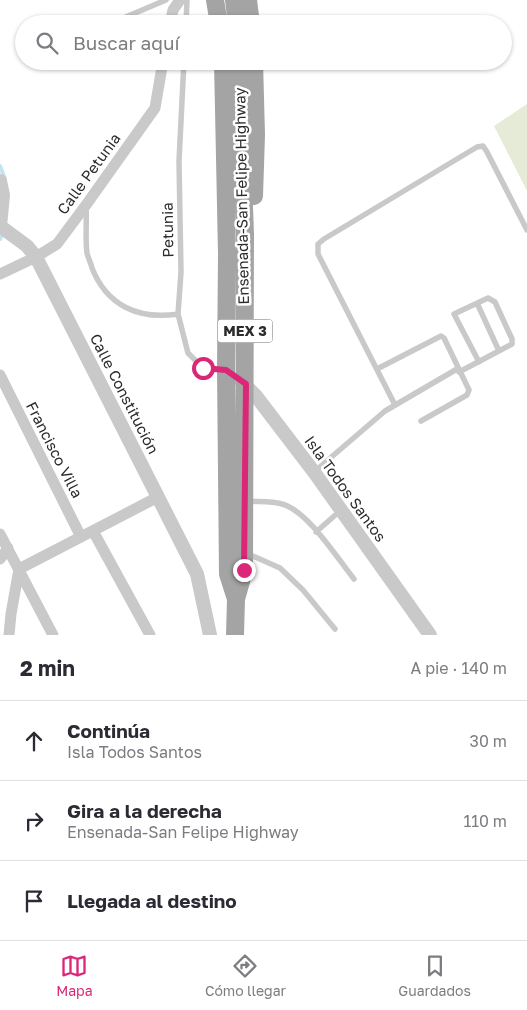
<!DOCTYPE html>
<html lang="es">
<head>
<meta charset="utf-8">
<style>
	body { margin:0; font-family:"Golos Text",sans-serif; background:#f2f2f3; color:#2b2b33 }
	.stop { position:absolute; width:15px; height:15px; margin:-11px; border:4px solid #db2777; border-radius:50%; background:#fff }
	.stop.end { background:#db2777; border-color:#fff; box-shadow:0 1px 5px #0008 }
	.list { margin:0; padding:0; list-style:none }
	h2 { display:flex; justify-content:space-between; align-items:center; height:65px; margin:0; padding:0 20px; font-size:21px }
	h2 small { font-size:16px; font-weight:400; color:#7c7c81 }
	.list li { display:grid; grid-template-columns:32px 1fr auto; gap:15px; align-items:center; box-sizing:border-box; height:80px; padding:0 20px; border-top:1px solid #e1e1e2 }
	.list b { display:block; font-size:19px; white-space:nowrap }
	.list p { margin:0; font-size:16px; white-space:nowrap; color:#7c7c81 }
	.list em { font-size:16px; font-style:normal; color:#7c7c81 }
	.icon { flex:none; width:28px; height:28px; fill:none; stroke:currentColor; stroke-width:2; stroke-linecap:round; stroke-linejoin:round }
	.map { position:relative; flex:none; width:527px; height:635px; overflow:hidden }
	.search { position:absolute; background:#fff; box-shadow:0 1px 4px #0004; left:15px; right:15px; top:15px; height:55px; display:flex; align-items:center; gap:12px; box-sizing:border-box; padding:0 18px; border-radius:28px; color:#7c7c81; font-size:19px }
	.sheet { height:305px; background:#fff }
	nav { display:flex; justify-content:space-around; align-items:center; box-sizing:border-box; height:70px; border-top:1px solid #e1e1e2; background:#fff; font-size:14px; color:#7c7c81 }
	nav a { display:grid; justify-items:center; gap:2px }
	nav .on { color:#db2777 }
	.map>svg:first-child { display:block }
	.green { fill:#e6ebd8 }
	.lines { fill:none; stroke-linecap:round; stroke-linejoin:round }
	.stream { stroke:#c3e4ec; stroke-width:4 }
	.service { stroke:#c9c9c9; stroke-width:5.5 }
	.minor { stroke:#c9c9c9; stroke-width:11 }
	.tertiary { stroke:#c9c9c9; stroke-width:14 }
	.primary { stroke:#a4a4a4; stroke-width:18 }
	.route { stroke:#db2777; stroke-width:6 }
	.labels { text-anchor:middle; stroke-width:5; stroke-linejoin:round; paint-order:stroke }
	.shield { fill:#fff; stroke:#6b6b6b; stroke-width:1 }
	.shield-label { font-size:14px; font-weight:bold; fill:#2c2c2c }
	.street-label { font-size:15px; fill:#2c2c2c; stroke:#fff }
</style>
</head>
<body>
<div class="map">
<svg width="527" height="635" viewBox="0 0 527 635">
	<rect width="100%" height="100%" fill="#fff"/>
	<path class="green" d="M 527,104 L 527,191 L 494,126 Z"/>
	<g class="lines">
		<path class="stream" d="M 0,166 L 5,179
			M 0,239 L 1,237"/>
		<path class="service" d="M 109,24 L 166,0
			M 186,24 L 187,0
			M 184,61 L 179,161 L 181,272 L 178,314 L 188,353 L 203,368 L 224,370
			M 86,207 C 87,222 85,239 87,253 C 88,258 91,263 92,268 C 107,306 139,320 178,314
			M 477,303 L 499,351
			M 377,369 L 441,336 L 444,338 L 469,390 L 467,395 L 421,421
			M 459,372 L 512,344 L 512,339 L 495,302 L 488,298 L 454,314 L 479,362
			M 395,405 L 318,254 L 318,244 L 324,239 L 477,147 L 483,146 L 487,152 L 527,230
			M 314,472 L 385,411 L 457,369
			M 247,501 C 258,502 271,501 282,504 C 308,511 337,558 354,579
			M 316,532 L 341,510
			M 246,553 L 280,568 L 303,590 L 335,629"/>
		<path class="minor" d="M 170,24 L 173,10 L 180,0
			M 0,274 L 36,257 L 57,244 L 86,205 L 155,108 L 163,61
			M 0,375 L 81,537
			M 93,531 L 150,635
			M 0,534 L 53,635
			M 0,559 L 8,548
			M 9,635 L 11,614 L 19,569 L 158,497"/>
		<path class="tertiary" d="M 0,181 L 3,195 L 0,226
			M 0,226 L 27,246 L 36,257 L 197,574 L 210,635
			M 241,381 L 256,396 L 314,472 L 430,635"/>
		<path class="primary" d="M 215,0 L 219,24
			M 234,0 L 237,24
			M 248,0 L 251,24
			M 223,61 L 227,254 L 226,370 L 228,574 L 236,599
			M 254,196 L 256,135 L 254,61
			M 235,635 L 236,599 L 244,571 L 245,235 L 239,61"/>
	</g>
	<g class="lines">
		<path class="route" d="M 203,368 L 226,370 L 246,384 L 244,570"/>
	</g>
	<g class="labels">
		<rect class="shield" x="217.5" y="319.5" width="55" height="23" rx="4"/>
		<g class="shield-label">
			<text x="245" y="336">MEX 3</text>
		</g>
		<g class="street-label">
			<text transform="translate(89 174) rotate(-54)" y="5">Calle Petunia</text>
			<text transform="translate(242 196) rotate(-91)" y="5">Ensenada-San Felipe Highway</text>
			<text transform="translate(168 230) rotate(-91)" y="5">Petunia</text>
			<text transform="translate(124 394) rotate(63)" y="5">Calle Constitución</text>
			<text transform="translate(54 450) rotate(63)" y="5">Francisco Villa</text>
			<text transform="translate(345 489) rotate(54)" y="5">Isla Todos Santos</text>
		</g>
	</g>
</svg>
<div class="stop" style="left:203px;top:368px"></div>
<div class="stop end" style="left:244px;top:570px"></div>
<div class="search"><svg class="icon" aria-label="search" viewBox="0 0 24 24"><circle cx="10" cy="10" r="6"/><path d="M15 15l6 6"/></svg>Buscar aquí</div>
</div>
<section class="sheet">
<h2>2 min<small>A pie · 140 m</small></h2>
<ul class="list">
<li><svg class="icon" aria-label="ahead" viewBox="0 0 24 24"><path d="M12 20V5M6 11l6-6 6 6"/></svg><div><b>Continúa</b><p>Isla Todos Santos</p></div><em>30 m</em></li>
<li><svg class="icon" aria-label="right" viewBox="0 0 24 24"><path d="M7 20v-9h11M14 6l5 5-5 5"/></svg><div><b>Gira a la derecha</b><p>Ensenada-San Felipe Highway</p></div><em>110 m</em></li>
<li><svg class="icon" aria-label="arrive" viewBox="0 0 24 24"><path d="M6 21V4h12l-3 4 3 4H6"/></svg><div><b>Llegada al destino</b></div></li>
</ul>
</section>
<nav>
<a class="on"><svg class="icon" aria-label="map" viewBox="0 0 24 24"><path d="M3 6l6-2 6 2 6-2v14l-6 2-6-2-6 2zM9 4v14M15 6v14"/></svg>Mapa</a>
<a><svg class="icon" aria-label="directions" viewBox="0 0 24 24"><path d="M12 3l9 9-9 9-9-9zM9 14v-3h6M13 9l2 2-2 2"/></svg>Cómo llegar</a>
<a><svg class="icon" aria-label="saved" viewBox="0 0 24 24"><path d="M7 4h10v16l-5-4-5 4z"/></svg>Guardados</a>
</nav>
</body>
</html>
